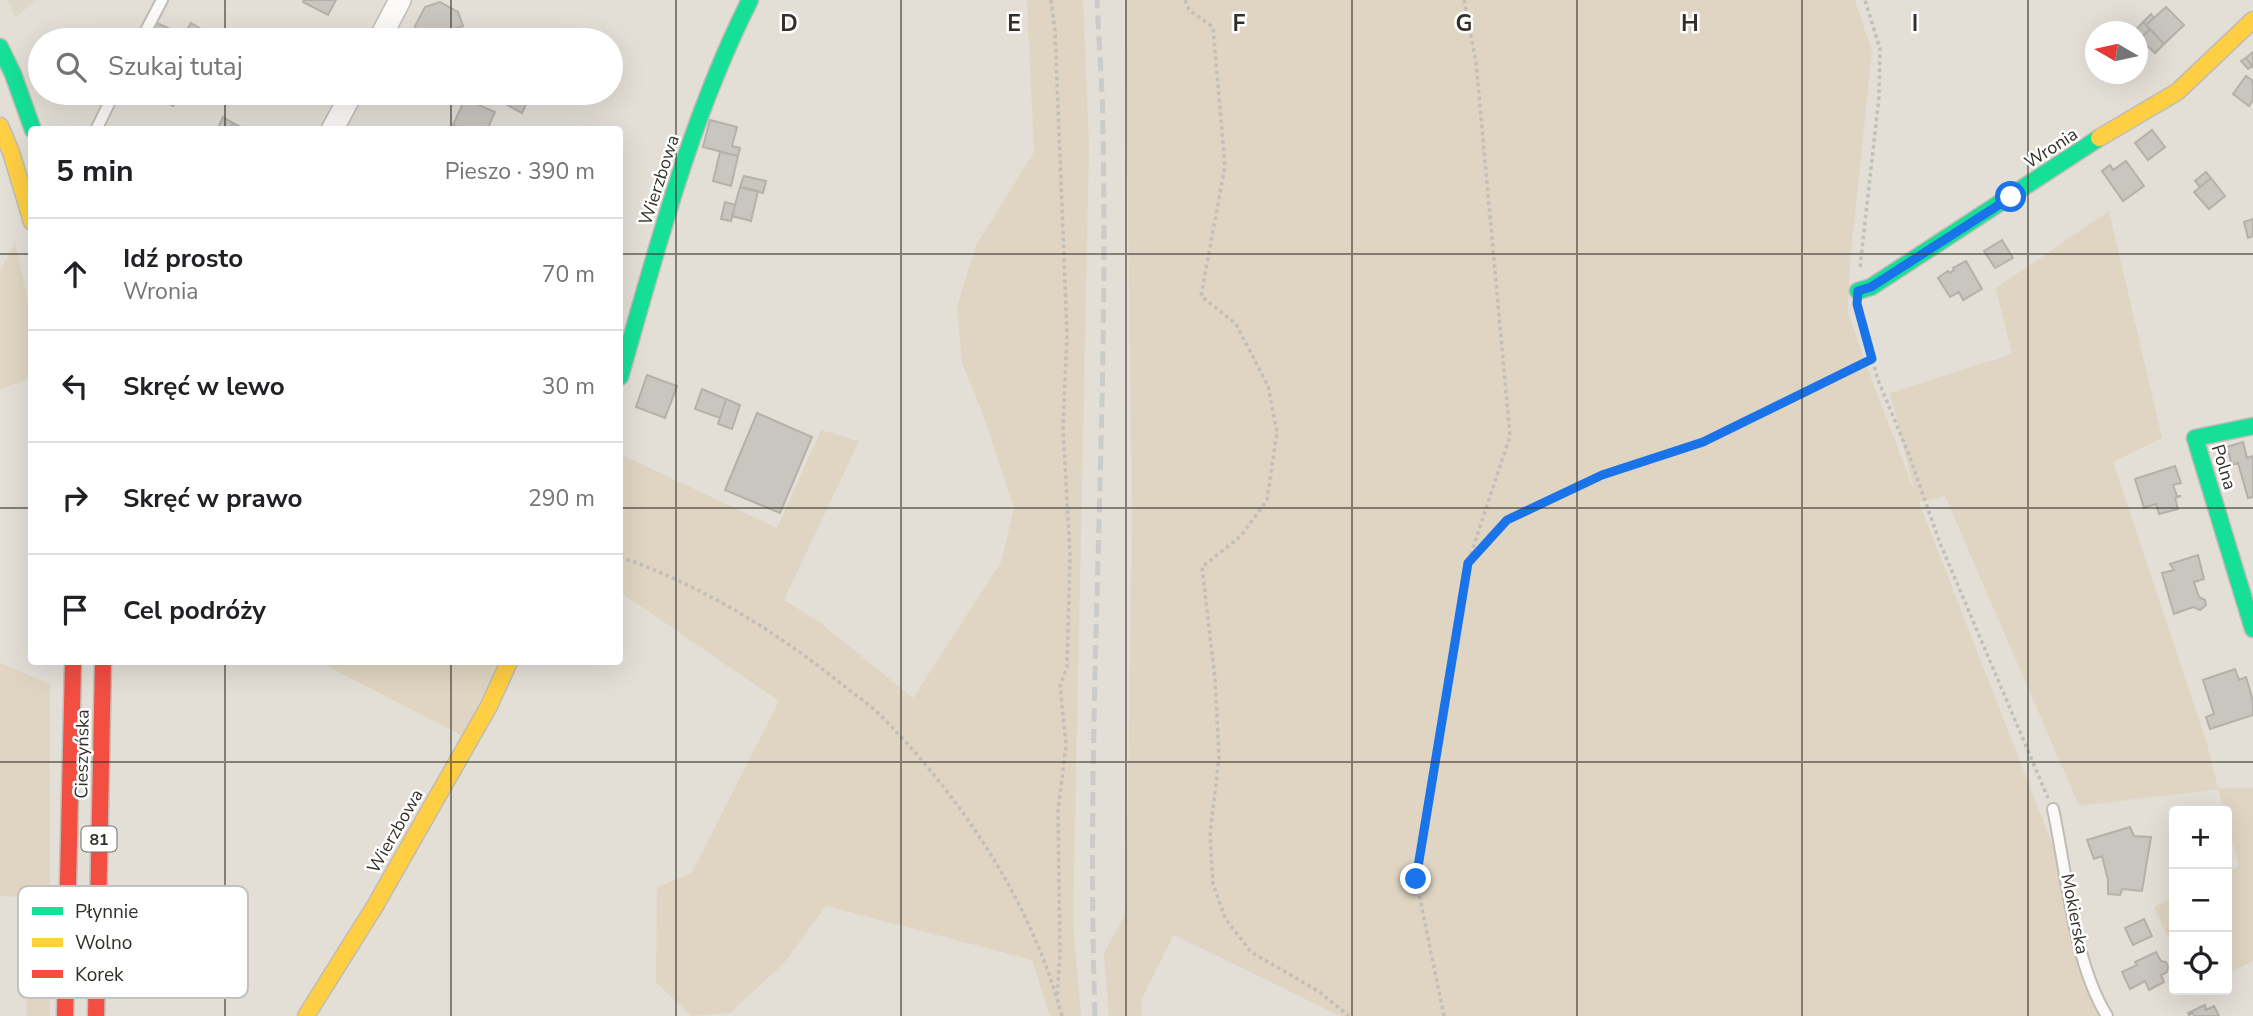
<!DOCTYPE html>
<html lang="pl">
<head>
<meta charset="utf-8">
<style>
	body { margin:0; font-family:"Nunito Sans",sans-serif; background:#f6f6f6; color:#202124 }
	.controls { position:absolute; right:21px; bottom:21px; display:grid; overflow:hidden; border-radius:7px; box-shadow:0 7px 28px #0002 }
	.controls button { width:63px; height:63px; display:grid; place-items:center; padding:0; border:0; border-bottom:2px solid #e0e0e0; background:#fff; color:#202124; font:35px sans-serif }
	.compass { position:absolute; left:2085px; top:21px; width:63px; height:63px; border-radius:50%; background:#fff; box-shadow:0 7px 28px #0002; rotate:279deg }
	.stop { position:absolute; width:21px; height:21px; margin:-16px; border:5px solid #1a73e8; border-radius:50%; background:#fff }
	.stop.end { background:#1a73e8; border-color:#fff; box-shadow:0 2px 7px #0008 }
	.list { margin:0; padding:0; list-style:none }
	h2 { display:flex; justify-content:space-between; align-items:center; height:91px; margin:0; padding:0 28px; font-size:30px }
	h2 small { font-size:23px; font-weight:400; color:#757577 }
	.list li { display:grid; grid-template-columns:46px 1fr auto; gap:21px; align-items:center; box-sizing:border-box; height:112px; padding:0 28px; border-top:2px solid #e0e0e0 }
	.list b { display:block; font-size:26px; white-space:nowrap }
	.list p { margin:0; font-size:23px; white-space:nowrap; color:#757577 }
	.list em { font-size:23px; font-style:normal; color:#757577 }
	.icon { flex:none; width:38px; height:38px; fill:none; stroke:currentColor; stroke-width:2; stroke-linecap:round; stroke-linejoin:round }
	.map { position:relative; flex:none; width:2253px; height:1016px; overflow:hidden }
	.search { position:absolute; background:#fff; box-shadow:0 7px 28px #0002; left:28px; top:28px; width:595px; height:77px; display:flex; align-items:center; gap:18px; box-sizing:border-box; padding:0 24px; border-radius:38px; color:#757577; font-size:26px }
	.panel { position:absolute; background:#fff; box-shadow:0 7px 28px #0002; left:28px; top:126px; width:595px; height:539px; border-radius:7px }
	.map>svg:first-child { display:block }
	.built { fill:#ded7c7 }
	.green { fill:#dfd5c2 }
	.building { fill:#c9c5bf; stroke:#b4b1ab; stroke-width:2 }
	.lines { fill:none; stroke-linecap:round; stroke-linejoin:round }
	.lane-casing { stroke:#bfbcb6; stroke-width:14 }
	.street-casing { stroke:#bfbcb6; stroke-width:24 }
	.fast-casing { stroke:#bfbcb6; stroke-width:19 }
	.slow-casing { stroke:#bfbcb6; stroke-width:19 }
	.jam-casing { stroke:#bfbcb6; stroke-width:19 }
	.path { stroke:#c1bfba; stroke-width:3.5; stroke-dasharray:3.5 3.5; stroke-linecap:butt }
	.lane { stroke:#fbfaf9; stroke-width:10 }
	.street { stroke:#fbfaf9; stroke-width:21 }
	.fast { stroke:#16e098; stroke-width:16 }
	.slow { stroke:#ffcf43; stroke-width:16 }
	.jam { stroke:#f24e42; stroke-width:16 }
	.rail { stroke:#cbcbc9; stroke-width:5; stroke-dasharray:14 7; stroke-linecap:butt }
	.route { stroke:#1a73e8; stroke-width:9 }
	.grid { fill:none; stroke:#33302a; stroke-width:2; stroke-opacity:0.55 }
	.labels { text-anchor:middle; stroke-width:5; stroke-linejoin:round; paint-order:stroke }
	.shield { fill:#fff; stroke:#706e6a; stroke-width:2 }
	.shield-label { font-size:16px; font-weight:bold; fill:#33302a }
	.street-label { font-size:18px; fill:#33302a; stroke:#fff }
	.key { fill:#fff; stroke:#c2c1bf; stroke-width:2 }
	.key-label { font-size:19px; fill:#33302a }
	.grid-label { font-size:23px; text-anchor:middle; font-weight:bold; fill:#33302a; stroke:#fff; stroke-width:5; stroke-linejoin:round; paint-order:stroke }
</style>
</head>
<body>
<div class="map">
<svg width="2253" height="1016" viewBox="0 0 2253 1016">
	<rect width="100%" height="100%" fill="#e3dfd7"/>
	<path class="built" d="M 8,0 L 36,0 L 15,18 Z"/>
	<path class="green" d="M 1027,0 L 1083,0 L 1089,146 L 1073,923 L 1081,1016 L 1050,1016 L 1032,960 L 826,906 L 784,963 L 730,1013 L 691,1016 L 656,982 L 657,887 L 691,874 L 779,701 L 620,592 L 620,454 L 777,528 L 821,430 L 859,441 L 784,600 L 818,621 L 913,698 L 1001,562 L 1014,508 L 983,414 L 962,363 L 957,307 L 976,245 L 1034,152 Z
		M 1125,0 L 1855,0 L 1872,51 L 1850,262 L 1848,313 L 1873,383 L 1915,493 L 1890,393 L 2012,354 L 1996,288 L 2109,211 L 2162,438 L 2113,462 L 2206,740 L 2218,788 L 2253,788 L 2253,961 L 2227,974 L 2227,872 L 2239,866 L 2227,821 L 2227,811 L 2224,811 L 2218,789 L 2079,806 L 1945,496 L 1919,502 L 2065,877 L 2103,1016 L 1340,1016 L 1174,935 L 1141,1001 L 1142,1016 L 1109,1016 L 1104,953 L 1126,912 L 1132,515 Z
		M 15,242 L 31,316 L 31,378 L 0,389 L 0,271 Z
		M 319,662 L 500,662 L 465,737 Z
		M 0,663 L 50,684 L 50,1016 L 27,1016 L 25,897 L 0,896 Z
		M 2174,897 L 2174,950 L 2154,907 Z"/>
	<path class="building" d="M 304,0 L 336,0 L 328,15 L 303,2 Z
		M 440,2 L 458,12 L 463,26 L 448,31 L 451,40 L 419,40 L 415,26 L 425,7 Z
		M 2166,7 L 2184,25 L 2164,44 L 2146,25 Z
		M 2151,14 L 2154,18 L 2146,25 L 2143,22 Z
		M 155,22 L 170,29 L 165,40 L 146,40 Z
		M 2143,22 L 2150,29 L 2138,41 L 2138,32 L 2134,32 Z
		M 191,23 L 219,40 L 188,40 L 183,37 Z
		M 2150,29 L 2164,44 L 2155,53 L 2140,39 Z
		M 2253,52 L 2253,67 L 2246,58 Z
		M 2246,58 L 2252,66 L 2248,69 L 2241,61 Z
		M 2246,76 L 2253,81 L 2253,100 L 2249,106 L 2233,94 Z
		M 151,93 L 180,93 L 173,106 L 150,94 Z
		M 490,93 L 515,93 L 528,100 L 522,113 L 489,95 Z
		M 465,99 L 495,112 L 487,130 L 463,130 L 453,125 Z
		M 223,117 L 233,123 L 229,130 L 217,130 Z
		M 710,120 L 737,127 L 732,146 L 740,148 L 738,156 L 703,147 Z
		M 233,123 L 246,130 L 229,130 Z
		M 2152,130 L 2165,147 L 2148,160 L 2135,143 Z
		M 720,152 L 738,156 L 731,186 L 713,181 Z
		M 2126,161 L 2144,186 L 2123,201 L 2102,171 L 2110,165 L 2113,170 Z
		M 2206,172 L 2211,178 L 2200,187 L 2195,181 Z
		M 744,176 L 766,181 L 763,193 L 740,187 Z
		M 2211,178 L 2225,196 L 2209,209 L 2194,192 Z
		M 740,187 L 758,191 L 751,221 L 732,216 Z
		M 725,202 L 735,205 L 731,221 L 721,219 Z
		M 2253,219 L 2253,236 L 2248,238 L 2244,222 Z
		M 2002,240 L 2013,258 L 1995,268 L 1984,251 Z
		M 1966,261 L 1982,289 L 1963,300 L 1959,292 L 1950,297 L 1938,278 L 1948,271 L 1950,273 L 1954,270 L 1953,268 Z
		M 647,375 L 677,386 L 665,418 L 636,407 Z
		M 702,389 L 726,399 L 720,418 L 695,409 Z
		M 726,399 L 740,405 L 732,429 L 718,424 Z
		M 757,413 L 812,437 L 780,513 L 725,490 Z
		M 2243,442 L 2247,458 L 2253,456 L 2253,497 L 2248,498 L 2238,463 L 2232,465 L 2227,447 Z
		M 2175,466 L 2181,483 L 2173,485 L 2177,496 L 2181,496 L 2175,498 L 2178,509 L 2159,514 L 2156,504 L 2144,508 L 2135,479 Z
		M 2198,555 L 2204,579 L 2194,582 L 2199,597 L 2205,600 L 2206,605 L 2200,610 L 2193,607 L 2174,614 L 2162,573 L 2174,570 L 2170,564 Z
		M 2235,669 L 2239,680 L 2246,677 L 2253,701 L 2253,715 L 2210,729 L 2206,717 L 2214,714 L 2203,680 Z
		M 2130,827 L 2134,836 L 2151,837 L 2142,891 L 2122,889 L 2120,895 L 2108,894 L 2108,880 L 2102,856 L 2094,859 L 2087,840 Z
		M 2144,919 L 2152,936 L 2133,945 L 2125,928 Z
		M 2156,952 L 2161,961 L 2166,962 L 2168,967 L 2167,972 L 2161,975 L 2164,982 L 2149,990 L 2145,981 L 2130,989 L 2122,972 L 2137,965 L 2135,962 Z
		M 2205,1005 L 2206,1010 L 2214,1006 L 2219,1016 L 2194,1016 L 2193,1013 L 2189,1015 L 2188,1013 Z"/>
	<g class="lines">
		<g class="lane-casing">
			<path id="lane" d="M 141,40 L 162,0
				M 96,130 L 114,93
				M 2053,809 C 2067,873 2073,961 2107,1016"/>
		</g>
		<g class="street-casing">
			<path id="street" d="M 379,40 L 400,0
				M 332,130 L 352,93"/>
		</g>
		<g class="fast-casing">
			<path id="fast" d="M 0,47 L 13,74 L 33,130
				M 1858,291 L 1871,287 L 2099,138
				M 620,377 C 657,249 690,119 750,0
				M 2253,426 L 2195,438 L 2253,629"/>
		</g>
		<g class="slow-casing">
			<path id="slow" d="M 0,126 L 11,152 L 32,222
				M 2099,138 L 2177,92 L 2253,20
				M 306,1016 L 375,906 L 489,706 L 509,662"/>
		</g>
		<g class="jam-casing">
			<path id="jam" d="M 65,1016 L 73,662
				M 96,1016 L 103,662"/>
		</g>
		<path class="path" d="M 1051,0 L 1055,31 L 1067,333 L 1063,430 L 1070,555 L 1067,667 L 1060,686 L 1066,745 L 1058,811 L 1060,955 L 1057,998
			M 1185,0 L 1189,10 L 1213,27 L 1225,166 L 1201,296 L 1236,324 L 1268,386 L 1277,432 L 1267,500 L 1241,536 L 1202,567 L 1215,679 L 1219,757 L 1210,835 L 1213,884 L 1225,918 L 1251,952 L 1318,991 L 1349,1016
			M 1860,267 L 1879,97 L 1880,49 L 1865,0
			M 1859,313 L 1878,380 L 1909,455 L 1940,543 L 2048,798
			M 620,557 C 701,585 772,629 839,682 C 854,694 871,705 884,719 C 965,802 1032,904 1062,1016
			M 1471,560 L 1507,520 L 1602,476 L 1703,442 L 1872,359
			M 1444,1016 L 1416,879 L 1468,563 L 1510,436 L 1476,62 L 1464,0"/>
		<use href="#lane" class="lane"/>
		<use href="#street" class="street"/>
		<use href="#fast" class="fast"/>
		<use href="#slow" class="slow"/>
		<use href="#jam" class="jam"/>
		<path class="rail" d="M 1095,1016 C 1085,723 1109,430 1103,137 C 1103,92 1099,46 1097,0"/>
	</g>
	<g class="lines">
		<path class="route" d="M 1416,879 L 1468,563 L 1507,520 L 1602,475 L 1703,442 L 1872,359 L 1857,304 L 1858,291 L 1871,287 L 2011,197"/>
	</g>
	<path class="grid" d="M 225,0 L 225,40M 451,0 L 451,40M 676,0 L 676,1016M 901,0 L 901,1016M 1126,0 L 1126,1016M 1352,0 L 1352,1016M 1577,0 L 1577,1016M 1802,0 L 1802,1016M 2028,0 L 2028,1016M 225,93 L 225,130M 451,93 L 451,130M 0,254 L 32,254M 620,254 L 2253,254M 0,508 L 32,508M 620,508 L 2253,508M 225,662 L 225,1016M 451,662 L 451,1016M 0,762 L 2253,762"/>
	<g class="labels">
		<rect class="shield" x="81.5" y="826.5" width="35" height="25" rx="5"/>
		<g class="shield-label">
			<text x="99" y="845">81</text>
		</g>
		<g class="street-label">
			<text transform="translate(2051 148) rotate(-33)" y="6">Wronia</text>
			<text transform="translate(659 180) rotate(-72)" y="6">Wierzbowa</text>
			<text transform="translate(2224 467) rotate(73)" y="6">Polna</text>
			<text transform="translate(82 754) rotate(-89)" y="6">Cieszyńska</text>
			<text transform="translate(395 831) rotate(-60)" y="6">Wierzbowa</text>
			<text transform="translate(2075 914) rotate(79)" y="6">Mokierska</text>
		</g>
	</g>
	<rect x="18" y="886" width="230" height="112" rx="10" class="key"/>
	<rect x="32" y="907" width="31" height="8" fill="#16e098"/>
	<rect x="32" y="938" width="31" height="9" fill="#ffcf43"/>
	<rect x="32" y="970" width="31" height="8" fill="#f24e42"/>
	<g class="key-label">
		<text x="75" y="918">Płynnie</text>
		<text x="75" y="949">Wolno</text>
		<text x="75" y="981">Korek</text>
	</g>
	<g class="grid-label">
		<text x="789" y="31">D</text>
		<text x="1014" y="31">E</text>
		<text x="1239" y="31">F</text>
		<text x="1464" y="31">G</text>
		<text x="1690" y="31">H</text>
		<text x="1915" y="31">I</text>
	</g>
</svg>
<div class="controls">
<button>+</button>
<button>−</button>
<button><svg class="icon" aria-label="locate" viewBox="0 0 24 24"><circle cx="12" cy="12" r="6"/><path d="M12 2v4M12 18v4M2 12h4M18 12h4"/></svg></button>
</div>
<svg class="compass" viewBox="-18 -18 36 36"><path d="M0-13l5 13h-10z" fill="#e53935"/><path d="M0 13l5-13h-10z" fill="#757577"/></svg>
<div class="stop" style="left:2011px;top:197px"></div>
<div class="stop end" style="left:1416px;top:879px"></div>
<div class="search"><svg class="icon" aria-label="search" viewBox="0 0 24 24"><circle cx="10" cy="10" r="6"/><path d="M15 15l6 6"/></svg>Szukaj tutaj</div>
<section class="panel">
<h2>5 min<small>Pieszo · 390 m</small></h2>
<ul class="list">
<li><svg class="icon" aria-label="ahead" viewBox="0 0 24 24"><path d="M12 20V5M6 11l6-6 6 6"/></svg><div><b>Idź prosto</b><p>Wronia</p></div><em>70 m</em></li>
<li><svg class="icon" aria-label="left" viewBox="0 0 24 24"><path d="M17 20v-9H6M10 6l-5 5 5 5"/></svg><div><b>Skręć w lewo</b></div><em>30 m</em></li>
<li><svg class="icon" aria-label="right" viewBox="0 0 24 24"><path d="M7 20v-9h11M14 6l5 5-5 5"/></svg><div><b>Skręć w prawo</b></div><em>290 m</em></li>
<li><svg class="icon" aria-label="arrive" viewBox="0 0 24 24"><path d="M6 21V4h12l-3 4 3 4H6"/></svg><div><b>Cel podróży</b></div></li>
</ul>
</section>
</div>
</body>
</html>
